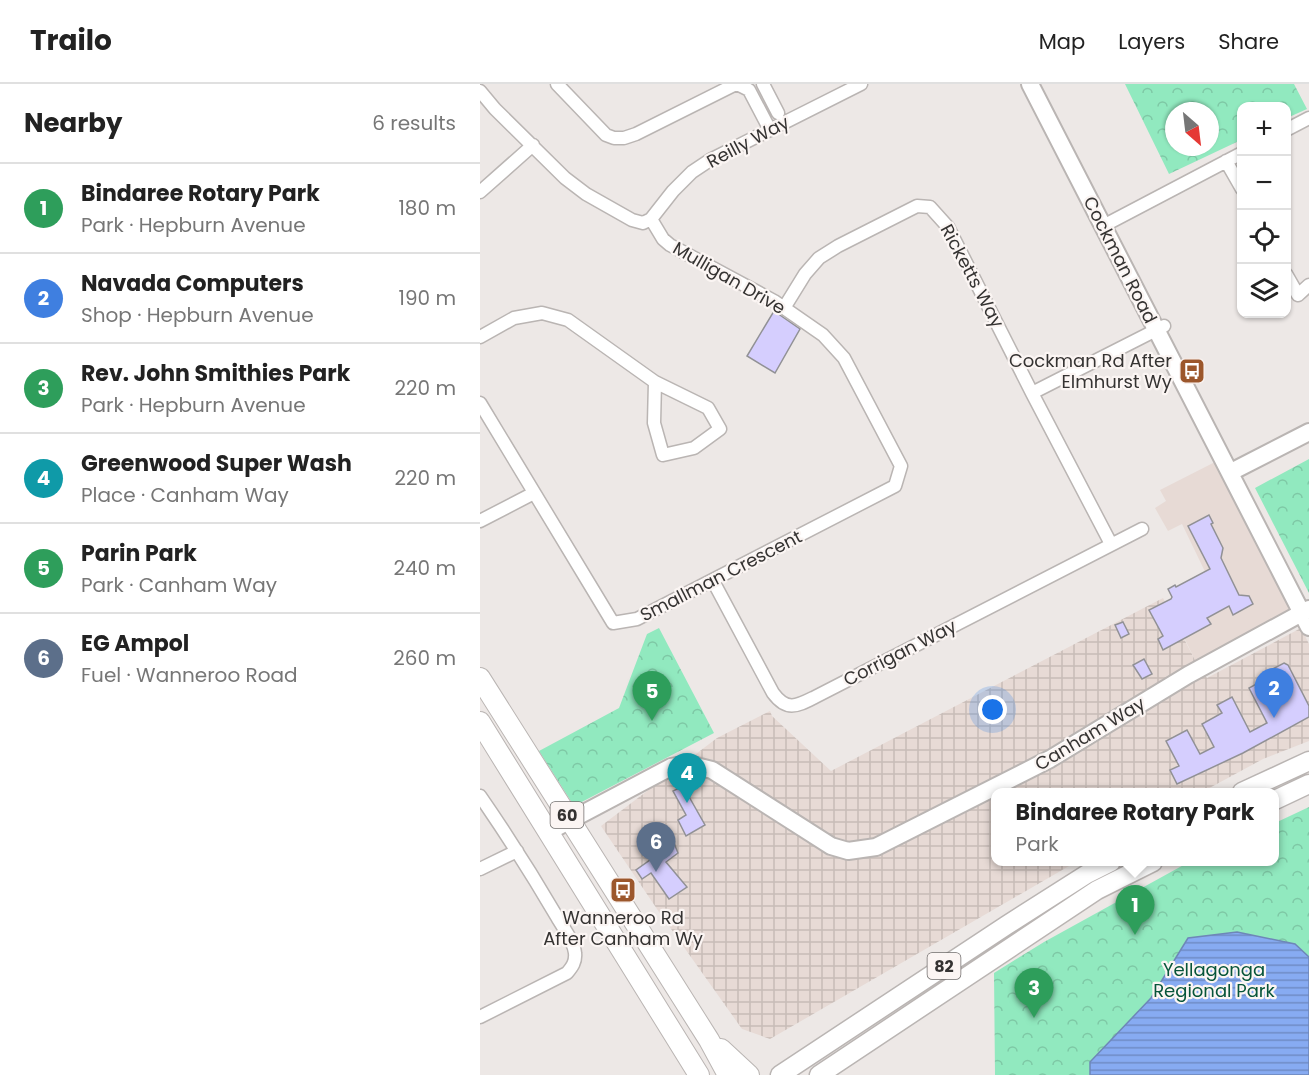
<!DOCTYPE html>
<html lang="en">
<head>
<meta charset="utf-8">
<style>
	body { margin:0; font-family:Poppins,sans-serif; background:#f6f6f6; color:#222 }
	.controls { position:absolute; right:18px; top:18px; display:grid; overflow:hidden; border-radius:12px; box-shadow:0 2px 4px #0004 }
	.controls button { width:54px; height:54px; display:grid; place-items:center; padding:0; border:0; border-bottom:2px solid #e0e0e0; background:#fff; color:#222; font:30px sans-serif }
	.compass { position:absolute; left:685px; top:18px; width:54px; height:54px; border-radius:50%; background:#fff; box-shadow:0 2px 4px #0004; rotate:152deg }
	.you { position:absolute; left:513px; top:626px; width:21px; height:21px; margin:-15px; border:4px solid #fff; border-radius:50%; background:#1a73e8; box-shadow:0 0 0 9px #1a73e833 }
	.badge { display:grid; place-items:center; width:39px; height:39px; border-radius:50%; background:#7c3aed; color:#fff; font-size:20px; font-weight:700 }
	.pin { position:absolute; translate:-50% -50px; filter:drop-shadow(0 2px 3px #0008) }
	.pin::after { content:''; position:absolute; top:32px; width:21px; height:18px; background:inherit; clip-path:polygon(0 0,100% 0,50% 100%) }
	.popup { position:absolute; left:511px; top:704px; width:288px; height:78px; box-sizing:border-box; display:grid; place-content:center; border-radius:12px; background:#fff; filter:drop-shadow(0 2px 4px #0005); font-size:20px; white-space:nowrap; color:#767676 }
	.popup b { font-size:22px; color:#222 }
	.popup::after { content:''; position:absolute; left:50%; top:100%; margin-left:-12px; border:12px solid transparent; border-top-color:#fff }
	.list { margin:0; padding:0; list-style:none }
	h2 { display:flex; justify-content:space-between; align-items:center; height:78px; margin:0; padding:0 24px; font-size:26px }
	h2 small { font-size:20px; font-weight:400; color:#767676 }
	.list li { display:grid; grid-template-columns:39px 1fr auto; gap:18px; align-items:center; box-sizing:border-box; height:90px; padding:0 24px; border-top:2px solid #e0e0e0 }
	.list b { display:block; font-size:22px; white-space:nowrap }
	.list p { margin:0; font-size:20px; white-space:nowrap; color:#767676 }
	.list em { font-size:20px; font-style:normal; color:#767676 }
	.icon { flex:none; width:33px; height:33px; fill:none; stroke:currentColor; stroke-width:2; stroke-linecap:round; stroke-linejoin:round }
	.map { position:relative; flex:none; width:829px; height:991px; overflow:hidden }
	header { display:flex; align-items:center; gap:36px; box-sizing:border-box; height:84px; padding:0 30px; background:#fff; border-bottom:2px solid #e0e0e0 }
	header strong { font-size:28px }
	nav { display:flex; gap:33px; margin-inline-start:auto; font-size:21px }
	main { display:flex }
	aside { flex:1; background:#fff }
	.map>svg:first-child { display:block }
	.built { fill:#e7dad5 }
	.industrial { fill:url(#industrial-grid) }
	.park { fill:url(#park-crowns); fill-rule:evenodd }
	.water { fill:url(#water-rules); stroke:#6e87b8; stroke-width:1.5 }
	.building { fill:#d5cefe; stroke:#919195; stroke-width:1.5 }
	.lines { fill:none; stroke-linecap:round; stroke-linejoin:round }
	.minor-casing { stroke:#bab5b3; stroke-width:15 }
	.secondary-casing { stroke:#bab5b3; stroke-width:20 }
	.primary-casing { stroke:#bab5b3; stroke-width:21 }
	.trunk-casing { stroke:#bab5b3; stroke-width:22 }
	.minor { stroke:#fff; stroke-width:12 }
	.secondary { stroke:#fff; stroke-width:16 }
	.primary { stroke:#fff; stroke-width:18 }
	.trunk { stroke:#fff; stroke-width:20 }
	.labels { text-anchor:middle; stroke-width:4.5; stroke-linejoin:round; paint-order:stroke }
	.shield { fill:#fbf5f3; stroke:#706d6c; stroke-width:1.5 }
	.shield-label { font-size:16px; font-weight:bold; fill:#353332 }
	.street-label { font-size:18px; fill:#353332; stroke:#fbf5f3 }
	.poi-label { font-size:18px; fill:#353332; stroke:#fbf5f3; text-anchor:end }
	.park-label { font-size:18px; fill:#07553a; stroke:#fbf5f3 }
</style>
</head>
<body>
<header>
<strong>Trailo</strong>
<nav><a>Map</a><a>Layers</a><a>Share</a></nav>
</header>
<main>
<aside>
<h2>Nearby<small>6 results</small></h2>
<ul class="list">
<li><span class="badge" style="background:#2e9e5b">1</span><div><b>Bindaree Rotary Park</b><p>Park · Hepburn Avenue</p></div><em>180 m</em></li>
<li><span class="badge" style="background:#3f7fe0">2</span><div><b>Navada Computers</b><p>Shop · Hepburn Avenue</p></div><em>190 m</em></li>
<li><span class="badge" style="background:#2e9e5b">3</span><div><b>Rev. John Smithies Park</b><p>Park · Hepburn Avenue</p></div><em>220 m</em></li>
<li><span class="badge" style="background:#0f9aa8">4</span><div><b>Greenwood Super Wash</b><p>Place · Canham Way</p></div><em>220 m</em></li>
<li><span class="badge" style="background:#2e9e5b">5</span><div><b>Parin Park</b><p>Park · Canham Way</p></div><em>240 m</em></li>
<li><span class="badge" style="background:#5c6f8a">6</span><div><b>EG Ampol</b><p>Fuel · Wanneroo Road</p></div><em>260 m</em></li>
</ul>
</aside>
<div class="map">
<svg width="829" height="991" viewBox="0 0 829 991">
	<defs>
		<pattern id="industrial-grid" width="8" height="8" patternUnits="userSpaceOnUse" patternTransform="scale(1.5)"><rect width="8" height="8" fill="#e7dad5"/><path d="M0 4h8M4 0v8" fill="none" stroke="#c7bcb7"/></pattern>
		<pattern id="park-crowns" width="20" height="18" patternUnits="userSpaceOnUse" patternTransform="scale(1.5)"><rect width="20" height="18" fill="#91e9bf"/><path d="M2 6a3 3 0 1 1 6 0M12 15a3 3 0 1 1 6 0" fill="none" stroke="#7ec8a5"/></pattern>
		<pattern id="water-rules" width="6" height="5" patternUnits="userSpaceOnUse" patternTransform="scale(1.5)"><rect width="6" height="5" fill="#87abf2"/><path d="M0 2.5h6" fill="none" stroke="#6f8cc5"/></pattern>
	</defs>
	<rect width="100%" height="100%" fill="#ede8e6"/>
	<path class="built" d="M 735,378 L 807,519 L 815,529 L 717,580 L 689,523 L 731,500 L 702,440 L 688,447 L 675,424 L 686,417 L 680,406 Z"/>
	<path class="industrial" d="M 683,514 L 717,580 L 727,594 L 821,544 L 829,560 L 829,657 L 783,675 L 722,708 L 516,708 L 516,778 L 596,778 L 290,955 L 262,945 L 179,828 L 121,742 L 237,654 L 290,627 L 292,632 L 351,687 Z"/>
	<path class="park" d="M 645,0 L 814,0 L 827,25 L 807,34 L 806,22 L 762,22 L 761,56 L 689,90 ZM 694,27 L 730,27 L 730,63 L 694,63 Z
		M 829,375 L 829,509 L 775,404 Z
		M 179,544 L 234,649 L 94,722 L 59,667 L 139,624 L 167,550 Z
		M 829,723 L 829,991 L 515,991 L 514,889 L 564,858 L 709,778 L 795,778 L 795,739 Z"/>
	<path class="water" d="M 757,848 L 815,860 L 829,873 L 829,991 L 610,991 L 610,978 L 671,914 L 708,854 Z"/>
	<path class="building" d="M 294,227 L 320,245 L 295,289 L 267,272 Z
		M 729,431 L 733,439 L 731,440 L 743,464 L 741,474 L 759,511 L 769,512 L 773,520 L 753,531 L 749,522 L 727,534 L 731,540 L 683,566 L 678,555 L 683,552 L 669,526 L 691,515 L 692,513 L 688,505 L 695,501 L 696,503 L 730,485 L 708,442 Z
		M 643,538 L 649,550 L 641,554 L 635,541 Z
		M 664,575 L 672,590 L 662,595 L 653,581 Z
		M 804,579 L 808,581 L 829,622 L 829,633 L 763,669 L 697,700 L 690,686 L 699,682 L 686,657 L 707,646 L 720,670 L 734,663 L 722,640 L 742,629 L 737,621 L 752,613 L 770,648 L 787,639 L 769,604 L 784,596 L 781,591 Z
		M 203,702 L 225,741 L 206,752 L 198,736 L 206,731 L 193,707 Z
		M 194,759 L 198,769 L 186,778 L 207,803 L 189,815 L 171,789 L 162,795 L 156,786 Z"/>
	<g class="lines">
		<g class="minor-casing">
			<path id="minor" d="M 77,0 L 126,51 L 134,54 L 144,54 L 156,50 L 256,0
				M 257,0 L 269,6 L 290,46
				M 283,0 L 298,29
				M 0,7 L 15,25 L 85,94 L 106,110 L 152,136 L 163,139 L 171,135 L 183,155 L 190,161 L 294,217 L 343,251 L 364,274 L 421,382 L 415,402 L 157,535 L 133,539 L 0,319
				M 806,46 L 829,34
				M 746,77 L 762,105
				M 0,108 L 53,61
				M 171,135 L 193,107 L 212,88 L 230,76 L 381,0
				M 623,142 L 762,69
				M 806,190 L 818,211 L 829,201
				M 304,224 L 325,190 L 339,174 L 358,162 L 437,122 L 450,123 L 468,143 L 552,309 L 631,460
				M 0,253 L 34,234 L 62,229 L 88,236 L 175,298 L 228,324 L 240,345 L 214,364 L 183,371 L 174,339 L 175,298
				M 552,309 L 684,242
				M 0,437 L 54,409
				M 233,497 L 293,609 C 307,628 317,622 335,613 L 662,445
				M 0,712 C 27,751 53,792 77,833 C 83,844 94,857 95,869 C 96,878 92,883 87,889 L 0,933
				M 0,785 L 37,767"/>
		</g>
		<g class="secondary-casing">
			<path id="secondary" d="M 550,0 L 829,543
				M 751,388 L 829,348
				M 68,748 L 191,683 L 208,680 L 232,686 L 351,762 L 368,767 L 396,763 L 570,675 L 708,591 L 829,525"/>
		</g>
		<g class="primary-casing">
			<path id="primary" d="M 762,708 L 829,677
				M 795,716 L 829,700
				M 300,991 L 527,841 L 607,790 L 631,778
				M 339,991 L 617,806 L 673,778"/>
		</g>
		<g class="trunk-casing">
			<path id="trunk" d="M 0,594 L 229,956 L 248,991
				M 0,638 L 219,991
				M 241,965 L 269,991"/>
		</g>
		<use href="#minor" class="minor"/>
		<use href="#secondary" class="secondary"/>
		<use href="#primary" class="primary"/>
		<use href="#trunk" class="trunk"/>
	</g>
	<defs>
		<g id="bus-square" transform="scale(1.35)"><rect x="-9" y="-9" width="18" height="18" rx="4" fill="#9c572c" stroke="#fbf5f3"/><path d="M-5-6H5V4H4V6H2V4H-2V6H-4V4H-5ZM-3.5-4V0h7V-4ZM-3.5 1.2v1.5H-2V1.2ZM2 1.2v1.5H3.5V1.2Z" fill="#fff"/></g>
	</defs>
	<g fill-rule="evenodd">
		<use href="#bus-square" x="712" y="287"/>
		<use href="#bus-square" x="143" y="806"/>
	</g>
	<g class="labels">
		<g class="shield">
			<rect x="70.5" y="718" width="33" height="26" rx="4.5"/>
			<rect x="447.5" y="869" width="33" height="26" rx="4.5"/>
		</g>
		<g class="shield-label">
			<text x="87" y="737">60</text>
			<text x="464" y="888">82</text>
		</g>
		<g class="street-label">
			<text transform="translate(268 58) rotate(-28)" y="6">Reilly Way</text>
			<text transform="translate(640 176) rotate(63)" y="6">Cockman Road</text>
			<text transform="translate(492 192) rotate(62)" y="6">Ricketts Way</text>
			<text transform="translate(249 194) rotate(30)" y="6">Mulligan Drive</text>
			<text transform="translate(241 492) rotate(-27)" y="6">Smallman Crescent</text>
			<text transform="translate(420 569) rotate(-27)" y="6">Corrigan Way</text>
			<text transform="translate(610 650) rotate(-31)" y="6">Canham Way</text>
		</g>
		<g class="poi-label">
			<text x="692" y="283">Cockman Rd After<tspan x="692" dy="21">Elmhurst Wy</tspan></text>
			<text x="143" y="840" text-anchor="middle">Wanneroo Rd<tspan x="143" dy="21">After Canham Wy</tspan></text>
		</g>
		<g class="park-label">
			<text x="734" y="892">Yellagonga<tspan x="734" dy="21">Regional Park</tspan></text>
		</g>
	</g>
</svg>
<div class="controls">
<button>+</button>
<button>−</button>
<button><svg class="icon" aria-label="locate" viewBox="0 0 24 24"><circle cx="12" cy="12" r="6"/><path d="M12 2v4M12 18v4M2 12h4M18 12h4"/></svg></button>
<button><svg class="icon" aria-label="layers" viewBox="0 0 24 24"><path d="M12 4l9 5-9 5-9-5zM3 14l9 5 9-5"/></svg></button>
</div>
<svg class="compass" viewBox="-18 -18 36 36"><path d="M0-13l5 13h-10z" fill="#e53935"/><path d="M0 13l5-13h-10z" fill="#767676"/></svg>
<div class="you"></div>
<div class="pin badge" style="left:655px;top:851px;background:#2e9e5b">1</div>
<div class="popup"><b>Bindaree Rotary Park</b>Park</div>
<div class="pin badge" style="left:794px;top:634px;background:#3f7fe0">2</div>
<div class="pin badge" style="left:554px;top:934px;background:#2e9e5b">3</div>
<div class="pin badge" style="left:207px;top:719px;background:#0f9aa8">4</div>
<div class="pin badge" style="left:172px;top:637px;background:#2e9e5b">5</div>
<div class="pin badge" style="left:176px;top:788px;background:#5c6f8a">6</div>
</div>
</main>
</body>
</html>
